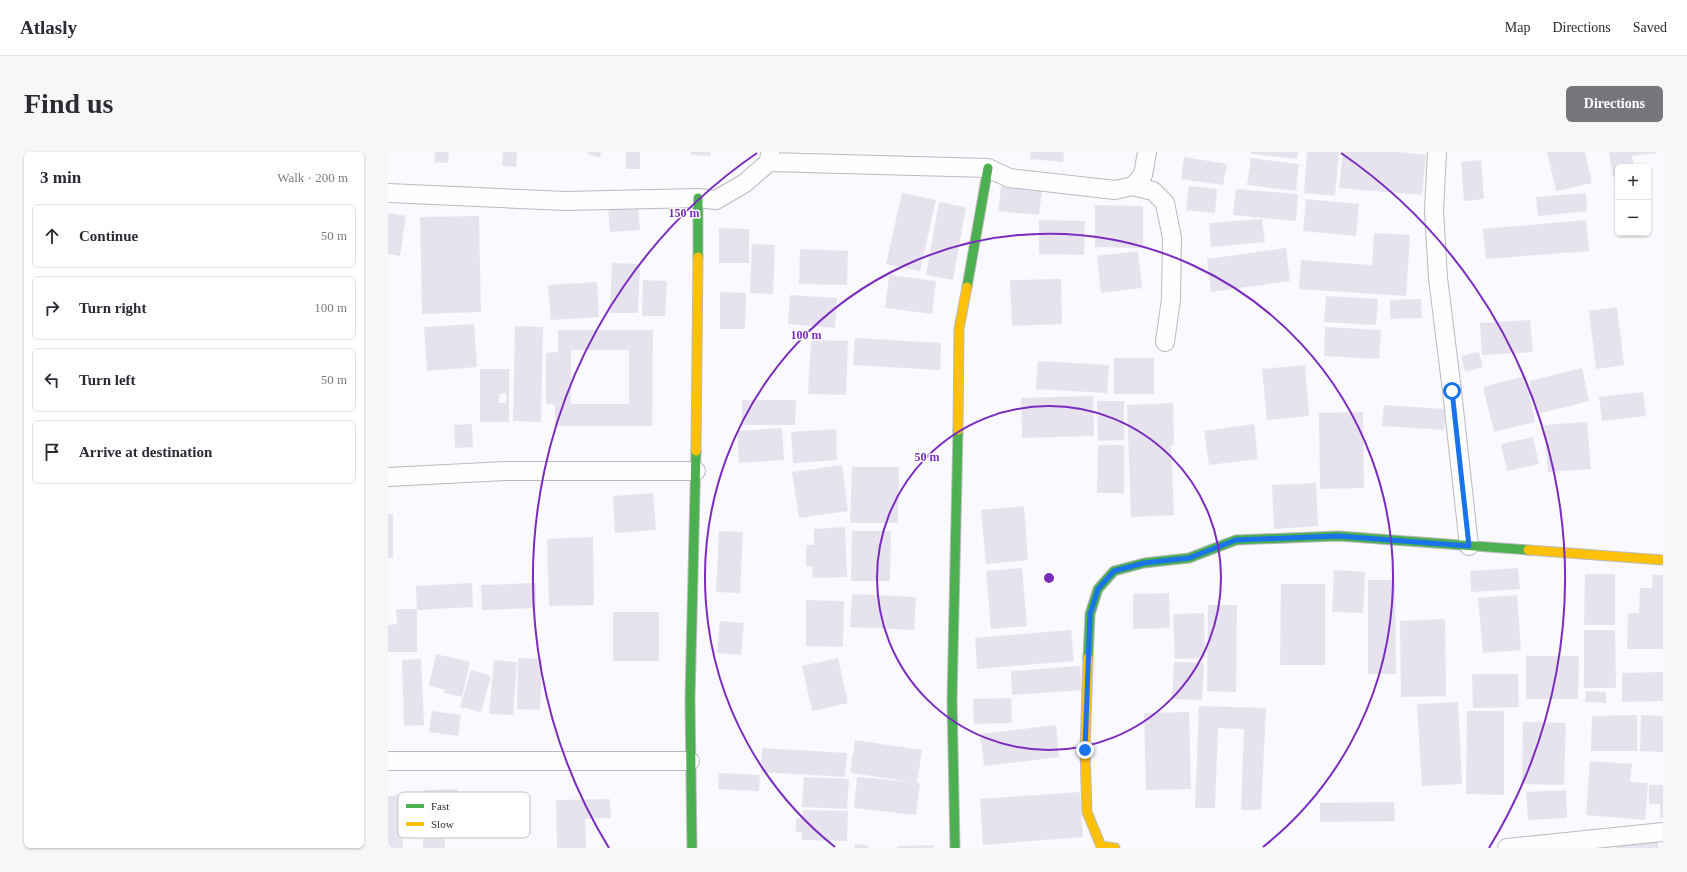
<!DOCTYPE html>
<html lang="en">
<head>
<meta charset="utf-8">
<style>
	body { margin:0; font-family:Georgia,serif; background:#f7f7f7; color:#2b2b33 }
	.controls { position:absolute; right:12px; top:12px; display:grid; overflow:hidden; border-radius:6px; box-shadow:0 1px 3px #0004 }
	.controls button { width:36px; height:36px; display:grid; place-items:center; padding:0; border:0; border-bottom:1px solid #e1e1e2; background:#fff; color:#2b2b33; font:20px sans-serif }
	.stop { position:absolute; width:12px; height:12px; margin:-9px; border:3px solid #1a73e8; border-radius:50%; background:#fff }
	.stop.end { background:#1a73e8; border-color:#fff; box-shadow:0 1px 4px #0008 }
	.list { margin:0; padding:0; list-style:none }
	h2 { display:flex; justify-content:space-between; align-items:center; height:52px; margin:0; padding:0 16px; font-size:17px }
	h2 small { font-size:13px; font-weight:400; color:#7c7c81 }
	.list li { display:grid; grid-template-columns:26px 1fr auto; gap:12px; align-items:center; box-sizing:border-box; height:64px; margin:0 8px 8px; padding:0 8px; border:1px solid #e1e1e2; border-radius:6px }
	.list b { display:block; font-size:15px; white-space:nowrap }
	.list em { font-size:13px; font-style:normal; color:#7c7c81 }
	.icon { flex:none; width:22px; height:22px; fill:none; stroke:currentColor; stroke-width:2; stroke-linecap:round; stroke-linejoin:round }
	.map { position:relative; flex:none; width:1275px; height:696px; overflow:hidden; border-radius:6px }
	header { display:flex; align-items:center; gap:24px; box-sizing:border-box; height:56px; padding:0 20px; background:#fff; border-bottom:1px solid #e1e1e2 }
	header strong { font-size:19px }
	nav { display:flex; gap:22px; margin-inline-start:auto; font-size:14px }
	.intro { display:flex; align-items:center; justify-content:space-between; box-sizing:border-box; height:96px; padding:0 24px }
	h1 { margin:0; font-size:28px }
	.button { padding:10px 18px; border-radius:6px; background:#77767c; color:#fff; font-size:14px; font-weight:700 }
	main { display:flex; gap:24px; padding:0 24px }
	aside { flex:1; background:#fff; border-radius:6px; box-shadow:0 1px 3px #0004 }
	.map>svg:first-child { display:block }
	.building { fill:#e6e3ee; fill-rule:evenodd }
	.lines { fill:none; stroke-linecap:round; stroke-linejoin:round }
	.street-casing { stroke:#bab9bd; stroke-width:20 }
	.fast-casing { stroke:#bab9bd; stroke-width:11 }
	.slow-casing { stroke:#bab9bd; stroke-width:11 }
	.street { stroke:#fefeff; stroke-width:18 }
	.fast { stroke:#4caf50; stroke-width:9 }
	.slow { stroke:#ffc107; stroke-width:9 }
	.route { stroke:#1a73e8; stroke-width:5 }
	.ring { fill:none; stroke:#7b2cbf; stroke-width:2 }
	.key { fill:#fff; stroke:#c1c1c3; stroke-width:1 }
	.key-label { font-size:11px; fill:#313036 }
	.centre { fill:#7b2cbf; stroke:#fff; stroke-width:2 }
	.ring-label { font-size:12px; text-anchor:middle; font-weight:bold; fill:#7b2cbf; stroke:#fff; stroke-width:3; stroke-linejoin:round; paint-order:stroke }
</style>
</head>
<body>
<header>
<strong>Atlasly</strong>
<nav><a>Map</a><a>Directions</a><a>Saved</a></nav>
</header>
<div class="intro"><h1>Find us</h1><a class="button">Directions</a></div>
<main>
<aside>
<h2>3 min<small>Walk · 200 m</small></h2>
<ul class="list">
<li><svg class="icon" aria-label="ahead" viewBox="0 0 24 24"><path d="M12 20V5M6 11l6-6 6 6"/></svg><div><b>Continue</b></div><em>50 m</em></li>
<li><svg class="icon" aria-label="right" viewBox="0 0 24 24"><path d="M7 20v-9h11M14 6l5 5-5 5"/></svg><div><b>Turn right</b></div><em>100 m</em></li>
<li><svg class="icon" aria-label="left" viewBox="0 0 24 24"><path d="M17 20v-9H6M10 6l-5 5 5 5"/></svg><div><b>Turn left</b></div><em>50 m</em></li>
<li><svg class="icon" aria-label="arrive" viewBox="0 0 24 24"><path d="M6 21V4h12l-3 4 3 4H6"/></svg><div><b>Arrive at destination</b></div></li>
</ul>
</aside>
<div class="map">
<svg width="1275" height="696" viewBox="0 0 1275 696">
	<rect width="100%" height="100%" fill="#faf9fd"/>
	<path class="building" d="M 47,0 L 61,0 L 60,11 L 46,10 Z
		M 115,0 L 129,0 L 128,15 L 114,14 Z
		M 200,0 L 213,0 L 212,5 L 200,3 Z
		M 238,0 L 252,0 L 252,17 L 238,17 Z
		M 303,0 L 323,0 L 322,4 L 303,3 Z
		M 643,0 L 676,0 L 675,10 L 642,7 Z
		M 863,0 L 910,0 L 909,7 L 863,2 Z
		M 919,0 L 951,0 L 947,44 L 916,41 Z
		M 955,0 L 1011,0 L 1038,3 L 1034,43 L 951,36 Z
		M 1159,0 L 1197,0 L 1204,31 L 1168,39 Z
		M 1221,0 L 1268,0 L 1268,1 L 1244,4 L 1246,15 L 1230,15 L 1230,24 L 1225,25 Z
		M 796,5 L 839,12 L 835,33 L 793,27 Z
		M 863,6 L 911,12 L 908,39 L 859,33 Z
		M 1093,8 L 1096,47 L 1076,49 L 1073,10 Z
		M 801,34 L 829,37 L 827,61 L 798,58 Z
		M 613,35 L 654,39 L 651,63 L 610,59 Z
		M 848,37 L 910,42 L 908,69 L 845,63 Z
		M 514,41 L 548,48 L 532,119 L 498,112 Z
		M 1198,41 L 1199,59 L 1150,64 L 1148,45 Z
		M 918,47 L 971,52 L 968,84 L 915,79 Z
		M 551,50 L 578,55 L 565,128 L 538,123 Z
		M 250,52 L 252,78 L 222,80 L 220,54 Z
		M 707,53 L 755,54 L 755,96 L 707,95 Z
		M 0,61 L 18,64 L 12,104 L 0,102 Z
		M 91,64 L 93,160 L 34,162 L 32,65 Z
		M 874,67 L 877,90 L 823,95 L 821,71 Z
		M 651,68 L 697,69 L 696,103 L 651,102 Z
		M 1198,68 L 1201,99 L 1098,107 L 1095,77 Z
		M 331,76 L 361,77 L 361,111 L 331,111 Z
		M 986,81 L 1022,83 L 1018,144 L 911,137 L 913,108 L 984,113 Z
		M 364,92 L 387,93 L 385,142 L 362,141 Z
		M 898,96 L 902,129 L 823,140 L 819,107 Z
		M 412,97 L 460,99 L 459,133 L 411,132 Z
		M 750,99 L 754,136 L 713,141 L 709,104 Z
		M 224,111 L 252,112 L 250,161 L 222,161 Z
		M 501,123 L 548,129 L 544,162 L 497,156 Z
		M 673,127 L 674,172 L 624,174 L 622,128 Z
		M 255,128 L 279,129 L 277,164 L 254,164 Z
		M 209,130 L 211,165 L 163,168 L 160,133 Z
		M 332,140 L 358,141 L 357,177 L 332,177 Z
		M 402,143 L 449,146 L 447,176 L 400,172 Z
		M 938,144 L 990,147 L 988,173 L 936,170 Z
		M 1033,147 L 1034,166 L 1002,167 L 1002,148 Z
		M 1229,155 L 1236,213 L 1208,217 L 1201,159 Z
		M 1142,168 L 1145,200 L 1094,203 L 1092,171 Z
		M 86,172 L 89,215 L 39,219 L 36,175 Z
		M 127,174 L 155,175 L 153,270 L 125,269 Z
		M 937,175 L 993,178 L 991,207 L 936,204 Z
		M 170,178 L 265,178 L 264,274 L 167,274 L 167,253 L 158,252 L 158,201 L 170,200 ZM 183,198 L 241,198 L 241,252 L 183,252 Z
		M 467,186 L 553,191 L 552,218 L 465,213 Z
		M 423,188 L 460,189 L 458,243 L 420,242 Z
		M 1091,200 L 1095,215 L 1077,220 L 1073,204 Z
		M 726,206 L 766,206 L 766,242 L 726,242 Z
		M 650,209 L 721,213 L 719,241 L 648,237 Z
		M 917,213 L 921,264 L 879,268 L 874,217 Z
		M 1194,216 L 1201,249 L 1149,262 L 1141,229 Z
		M 92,217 L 121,217 L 121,270 L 92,270 ZM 118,241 L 118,251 L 111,251 L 111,242 Z
		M 1137,224 L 1147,270 L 1106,280 L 1095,235 Z
		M 1255,240 L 1258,264 L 1214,269 L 1211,245 Z
		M 705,244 L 706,284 L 634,286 L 633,246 Z
		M 354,248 L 408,248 L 407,273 L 354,273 Z
		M 709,249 L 736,249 L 736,288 L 710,289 Z
		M 785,251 L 786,293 L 783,293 L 786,363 L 743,365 L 739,253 Z
		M 996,253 L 1058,257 L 1056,278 L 994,274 Z
		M 975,260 L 976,336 L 932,337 L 931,261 Z
		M 1199,270 L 1203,317 L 1160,320 L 1156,273 Z
		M 84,272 L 85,295 L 67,296 L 66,273 Z
		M 866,272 L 870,307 L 821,313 L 816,279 Z
		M 394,276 L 396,308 L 351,311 L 349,279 Z
		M 448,277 L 449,308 L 405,311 L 403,280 Z
		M 1145,285 L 1151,312 L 1119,319 L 1113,292 Z
		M 710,293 L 736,293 L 736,341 L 709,341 Z
		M 454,313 L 460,359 L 411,366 L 404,320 Z
		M 464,315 L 511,315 L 510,371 L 462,371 Z
		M 928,331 L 930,374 L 886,377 L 884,333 Z
		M 265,341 L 268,378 L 227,381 L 225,344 Z
		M 636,354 L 640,408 L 598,412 L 593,358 Z
		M 0,362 L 5,362 L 5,406 L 0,406 Z
		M 457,375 L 459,425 L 425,426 L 424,414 L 418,415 L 418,393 L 426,393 L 426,377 Z
		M 331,379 L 355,380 L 352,441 L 328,440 Z
		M 464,379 L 503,379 L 502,429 L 463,429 Z
		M 205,385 L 206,453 L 161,454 L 159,387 Z
		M 634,416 L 639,474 L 603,477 L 598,419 Z
		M 1130,416 L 1132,437 L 1083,440 L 1082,419 Z
		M 946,418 L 977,420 L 975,461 L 944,460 Z
		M 1197,422 L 1227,422 L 1227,473 L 1196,473 Z
		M 1265,423 L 1275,423 L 1275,497 L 1239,497 L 1240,461 L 1251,461 L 1252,436 L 1264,436 Z
		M 980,428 L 1007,428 L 1008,522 L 980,522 Z
		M 84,431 L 85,455 L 29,458 L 28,434 Z
		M 148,431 L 148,456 L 94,458 L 93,433 Z
		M 893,432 L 937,432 L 937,513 L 892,513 Z
		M 781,441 L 782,476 L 745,477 L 745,442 Z
		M 464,442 L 528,445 L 526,478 L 462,475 Z
		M 1129,443 L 1133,498 L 1095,501 L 1090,446 Z
		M 418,448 L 456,449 L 455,495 L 418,494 Z
		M 820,453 L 849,453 L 848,540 L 819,539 Z
		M 8,457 L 29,457 L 29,500 L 0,500 L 0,473 L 9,472 Z
		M 225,460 L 271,460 L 271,509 L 225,509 Z
		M 816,461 L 817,506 L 787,507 L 785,462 Z
		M 1057,467 L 1058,544 L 1013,545 L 1012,469 Z
		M 332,469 L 356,471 L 353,503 L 329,501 Z
		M 683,478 L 686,509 L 589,517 L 587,486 Z
		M 1196,478 L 1227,478 L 1228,536 L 1196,536 Z
		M 48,502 L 82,510 L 74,545 L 56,541 L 57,538 L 41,534 Z
		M 1138,504 L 1191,504 L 1190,547 L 1138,547 Z
		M 130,506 L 154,507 L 152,558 L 129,557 Z
		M 450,506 L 460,551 L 424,559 L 414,514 Z
		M 33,507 L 36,573 L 16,574 L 14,508 Z
		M 106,508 L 129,510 L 125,563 L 101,562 Z
		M 786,510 L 816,511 L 814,548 L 784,547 Z
		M 692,514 L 694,538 L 624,543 L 623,519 Z
		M 83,518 L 103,524 L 93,560 L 72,555 Z
		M 1275,520 L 1275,549 L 1234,550 L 1234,521 Z
		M 1084,522 L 1130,522 L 1131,555 L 1085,556 Z
		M 1198,539 L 1218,540 L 1218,551 L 1197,550 Z
		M 623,546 L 624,571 L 586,572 L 585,547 Z
		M 1070,550 L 1074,632 L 1034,634 L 1029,552 Z
		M 811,554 L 878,556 L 873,658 L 853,658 L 856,577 L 830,576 L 827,656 L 807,656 Z
		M 44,559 L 73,563 L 70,584 L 41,580 Z
		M 1079,559 L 1116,559 L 1116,643 L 1078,642 Z
		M 801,560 L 803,637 L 758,638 L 756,561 Z
		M 1249,563 L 1249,599 L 1203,599 L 1204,564 Z
		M 1253,563 L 1275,564 L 1275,600 L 1252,599 Z
		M 1135,570 L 1178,571 L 1176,633 L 1134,632 Z
		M 668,573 L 671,605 L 596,614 L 592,582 Z
		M 467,588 L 534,598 L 529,631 L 532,631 L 528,663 L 466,656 L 469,625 L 524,630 L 462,621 Z
		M 374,596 L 459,601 L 457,625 L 373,620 Z
		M 1202,609 L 1244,612 L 1242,630 L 1260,631 L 1257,668 L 1198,663 Z
		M 331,621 L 372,623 L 371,639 L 330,637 Z
		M 416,625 L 461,627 L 459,657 L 414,655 Z
		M 1261,633 L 1275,633 L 1275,666 L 1272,666 L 1272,652 L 1261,652 Z
		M 70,637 L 71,671 L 37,671 L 36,638 Z
		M 1178,638 L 1179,666 L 1140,668 L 1138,640 Z
		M 692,640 L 695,685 L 595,693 L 592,647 Z
		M 14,643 L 15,696 L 0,696 L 0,644 Z
		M 222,647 L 223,666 L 197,667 L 198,696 L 169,696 L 168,648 Z
		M 1006,650 L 1007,669 L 932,670 L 932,651 Z
		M 415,658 L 460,659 L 459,689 L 414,688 L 414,680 L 408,680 L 408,666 L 414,666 Z
		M 56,676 L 57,696 L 35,696 L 35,677 Z
		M 1270,688 L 1270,696 L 1229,696 L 1229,690 Z
		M 467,692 L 480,693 L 480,696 L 467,696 Z
		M 546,693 L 546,696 L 509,696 L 509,694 Z"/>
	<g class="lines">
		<g class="street-casing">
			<path id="street" d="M 1049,0 L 1046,58 L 1050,126 L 1064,239 L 1081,394
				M 381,10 L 600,16 L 621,26 L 727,38 L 745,34 L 755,23 L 759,0
				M 745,34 L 765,39 L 777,51 L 784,86 L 783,147 L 777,190
				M 0,41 L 177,49 L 310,46 L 328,48 L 357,31 L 381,10 L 382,0
				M 0,325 L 117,319 L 308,319
				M 0,609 L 302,609
				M 1119,696 L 1275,680"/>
		</g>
		<g class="fast-casing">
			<path id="fast" d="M 310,105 L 310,46
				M 579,135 L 600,16
				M 700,506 L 702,462 L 710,437 L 726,419 L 756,411 L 801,406 L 848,388 L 950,384 L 1140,398
				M 304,696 L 302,547 L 308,299
				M 567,696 L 564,548 L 570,278"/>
		</g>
		<g class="slow-casing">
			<path id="slow" d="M 570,278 L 571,177 L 579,135
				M 308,299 L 310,105
				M 1140,398 L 1275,408
				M 700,506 L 697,598 L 699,660 L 713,694 L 727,696"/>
		</g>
		<use href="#street" class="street"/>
		<use href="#fast" class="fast"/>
		<use href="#slow" class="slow"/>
	</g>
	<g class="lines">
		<path class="route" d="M 697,598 L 702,462 L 710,437 L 726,419 L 756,411 L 801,406 L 848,388 L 950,384 L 1081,394 L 1064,239"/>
	</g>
	<g class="ring">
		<circle cx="661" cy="426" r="172"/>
		<path d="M447 695A344 344 0 1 1 875 695"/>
		<path d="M221 696A516 516 0 0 1 369 1M953 1A516 516 0 0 1 1101 696"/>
	</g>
	<rect x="10" y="640" width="132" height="46" rx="6" class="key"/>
	<rect x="18" y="652" width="18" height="4" fill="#4caf50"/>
	<rect x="18" y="670" width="18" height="4" fill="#ffc107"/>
	<g class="key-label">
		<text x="43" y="658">Fast</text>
		<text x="43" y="676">Slow</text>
	</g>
	<circle cx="661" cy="426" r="6" class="centre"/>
	<g class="ring-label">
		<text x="296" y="65">150 m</text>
		<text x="418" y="187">100 m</text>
		<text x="539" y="309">50 m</text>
	</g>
</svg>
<div class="controls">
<button>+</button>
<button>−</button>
</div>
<div class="stop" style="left:1064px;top:239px"></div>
<div class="stop end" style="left:697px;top:598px"></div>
</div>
</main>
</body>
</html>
